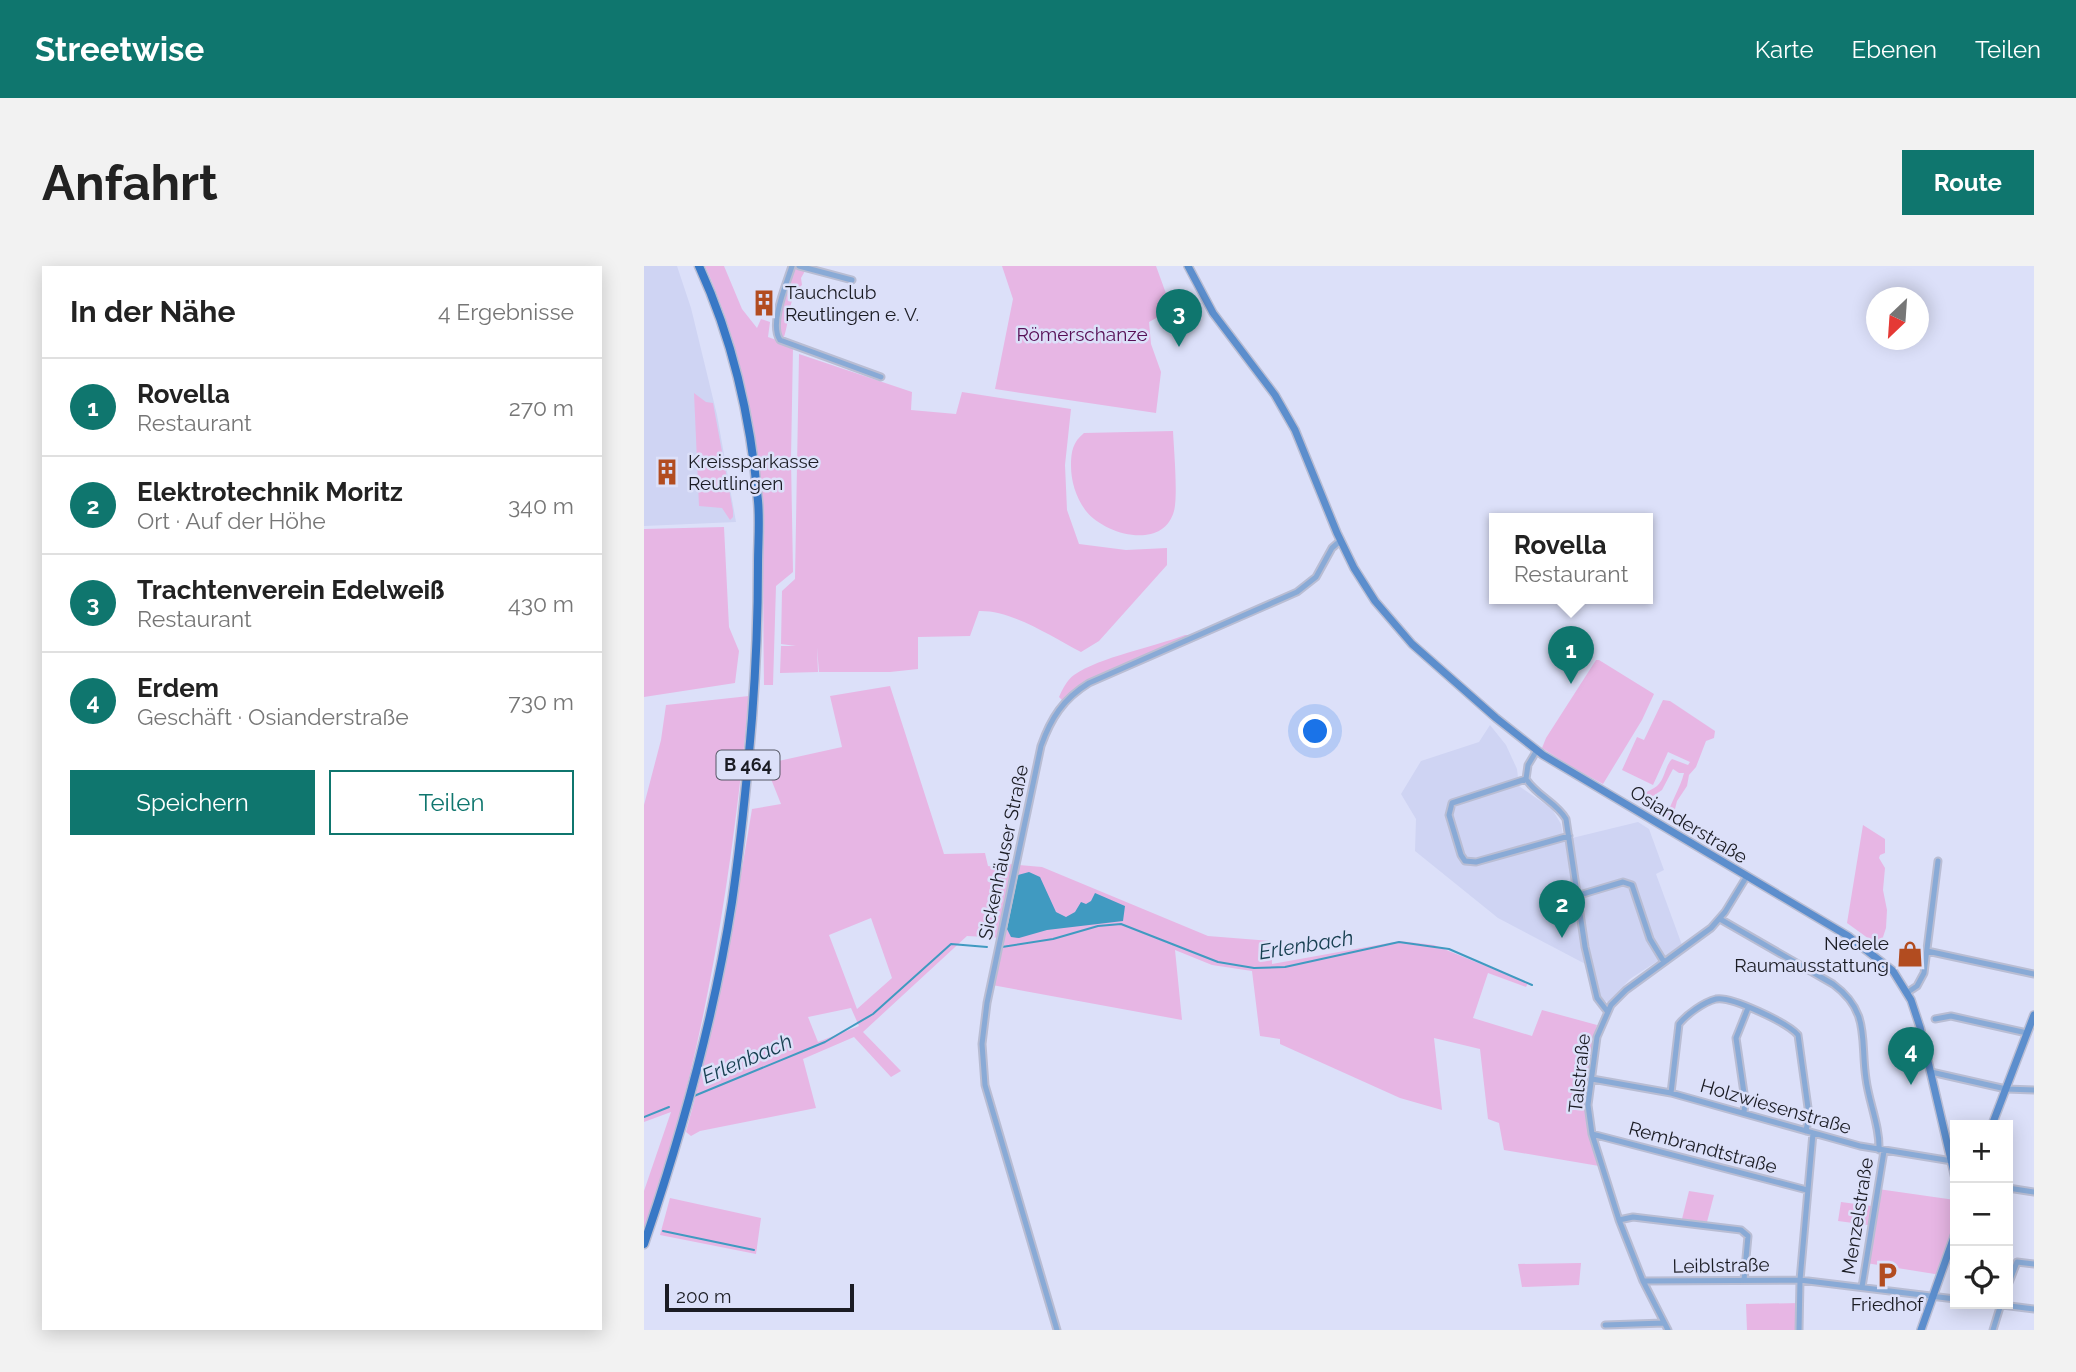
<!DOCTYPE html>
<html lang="de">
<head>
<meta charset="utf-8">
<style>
	body { margin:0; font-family:Raleway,sans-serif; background:#f2f2f2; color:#222 }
	.controls { position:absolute; right:21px; bottom:21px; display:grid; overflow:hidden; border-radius:0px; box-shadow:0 4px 18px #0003 }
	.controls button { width:63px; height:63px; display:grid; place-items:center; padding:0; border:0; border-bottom:2px solid #e0e0e0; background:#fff; color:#222; font:35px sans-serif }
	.compass { position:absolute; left:1222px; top:21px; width:63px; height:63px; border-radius:50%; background:#fff; box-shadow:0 4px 18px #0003; rotate:205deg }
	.scale { position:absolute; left:21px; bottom:18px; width:189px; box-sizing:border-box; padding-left:7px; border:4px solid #1b1c24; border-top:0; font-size:19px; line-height:24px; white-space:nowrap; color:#1b1c24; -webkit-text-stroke:5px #dce0f9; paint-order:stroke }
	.you { position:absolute; left:672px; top:466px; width:24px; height:24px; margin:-18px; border:5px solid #fff; border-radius:50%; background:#1a73e8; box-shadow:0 0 0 10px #1a73e833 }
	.badge { display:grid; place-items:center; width:46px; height:46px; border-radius:50%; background:#0f766e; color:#fff; font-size:23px; font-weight:700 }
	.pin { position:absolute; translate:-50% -58px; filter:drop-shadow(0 2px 4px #0008) }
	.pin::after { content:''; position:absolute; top:37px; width:24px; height:21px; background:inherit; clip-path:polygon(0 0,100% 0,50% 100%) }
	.popup { position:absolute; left:845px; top:247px; width:164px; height:91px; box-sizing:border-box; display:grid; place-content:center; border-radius:0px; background:#fff; filter:drop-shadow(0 2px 5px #0005); font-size:23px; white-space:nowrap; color:#767676 }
	.popup b { font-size:26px; color:#222 }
	.popup::after { content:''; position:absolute; left:50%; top:100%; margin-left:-14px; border:14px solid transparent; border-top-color:#fff }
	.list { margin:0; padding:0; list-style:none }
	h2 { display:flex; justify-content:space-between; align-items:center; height:91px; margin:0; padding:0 28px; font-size:30px }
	h2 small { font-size:23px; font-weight:400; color:#767676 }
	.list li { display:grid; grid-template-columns:46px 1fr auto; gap:21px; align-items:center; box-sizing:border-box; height:98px; padding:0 28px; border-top:2px solid #e0e0e0 }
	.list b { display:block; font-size:26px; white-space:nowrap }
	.list p { margin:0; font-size:23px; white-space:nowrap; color:#767676 }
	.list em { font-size:23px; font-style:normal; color:#767676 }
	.actions { display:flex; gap:14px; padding:21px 28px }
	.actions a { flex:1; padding:16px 0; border:2px solid #0f766e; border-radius:0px; text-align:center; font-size:24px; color:#0f766e }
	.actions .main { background:#0f766e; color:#fff }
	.icon { flex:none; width:38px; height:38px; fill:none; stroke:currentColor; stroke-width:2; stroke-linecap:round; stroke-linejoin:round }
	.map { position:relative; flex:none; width:1390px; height:1064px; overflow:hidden; border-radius:0px }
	header { display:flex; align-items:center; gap:42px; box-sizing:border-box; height:98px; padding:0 35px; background:#0f766e; color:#fff }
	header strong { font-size:33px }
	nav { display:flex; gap:38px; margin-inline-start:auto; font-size:24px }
	.intro { display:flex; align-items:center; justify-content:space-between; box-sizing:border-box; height:168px; padding:0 42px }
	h1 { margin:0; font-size:49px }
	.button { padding:18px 32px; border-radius:0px; background:#0f766e; color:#fff; font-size:24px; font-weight:700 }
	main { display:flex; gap:42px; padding:0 42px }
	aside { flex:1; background:#fff; border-radius:0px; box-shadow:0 4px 18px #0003 }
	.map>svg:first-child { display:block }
	.built { fill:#cfd4f3 }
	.green { fill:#e7b6e4; fill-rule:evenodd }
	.water { fill:#409ac1 }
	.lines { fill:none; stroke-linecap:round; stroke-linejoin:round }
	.stream { stroke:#409ac1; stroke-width:2 }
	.street-casing { stroke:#b9bdd3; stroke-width:9 }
	.secondary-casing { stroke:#b9bdd3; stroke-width:10 }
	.primary-casing { stroke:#b9bdd3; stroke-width:11 }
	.street { stroke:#89aad6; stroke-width:5 }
	.secondary { stroke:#5c8ecd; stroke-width:7 }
	.primary { stroke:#3878c6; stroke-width:8 }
	.labels { text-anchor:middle; stroke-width:5; stroke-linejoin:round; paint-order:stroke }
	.shield { fill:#dce0f9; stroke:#555764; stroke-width:2 }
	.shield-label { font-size:18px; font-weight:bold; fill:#1b1c24 }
	.poi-label { font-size:19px; fill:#1b1c24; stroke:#dce0f9; text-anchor:start }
	.park-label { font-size:19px; fill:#560e55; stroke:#dce0f9 }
	.street-label { font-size:19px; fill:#1b1c24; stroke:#dce0f9 }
	.water-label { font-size:21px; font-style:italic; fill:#194052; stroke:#dce0f9 }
</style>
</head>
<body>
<header>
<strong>Streetwise</strong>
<nav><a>Karte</a><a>Ebenen</a><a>Teilen</a></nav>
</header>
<div class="intro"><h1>Anfahrt</h1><a class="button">Route</a></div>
<main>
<aside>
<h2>In der Nähe<small>4 Ergebnisse</small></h2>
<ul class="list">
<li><span class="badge">1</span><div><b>Rovella</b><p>Restaurant</p></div><em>270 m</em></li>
<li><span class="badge">2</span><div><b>Elektrotechnik Moritz</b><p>Ort · Auf der Höhe</p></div><em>340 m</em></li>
<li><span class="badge">3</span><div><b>Trachtenverein Edelweiß</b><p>Restaurant</p></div><em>430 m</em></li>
<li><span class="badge">4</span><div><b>Erdem</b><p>Geschäft · Osianderstraße</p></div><em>730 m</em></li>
</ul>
<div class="actions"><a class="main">Speichern</a><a>Teilen</a></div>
</aside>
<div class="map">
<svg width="1390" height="1064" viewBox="0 0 1390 1064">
	<rect width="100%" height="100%" fill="#dce0f9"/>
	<path class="built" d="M 0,0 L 33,0 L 47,42 L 73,149 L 92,256 L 0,260 Z
		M 846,459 L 862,479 L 873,503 L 875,520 L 908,543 L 917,558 L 920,574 L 994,556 L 1005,563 L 1020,604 L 1012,608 L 1038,679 L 986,713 L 964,736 L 956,734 L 949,702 L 854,652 L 771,585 L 772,553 L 757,528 L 777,495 L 835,476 Z"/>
	<path class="green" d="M 61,0 L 80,0 L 98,43 L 113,62 L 117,53 L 126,56 L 124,71 L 149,80 L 147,193 L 149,306 L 132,320 L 129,419 L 120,419 C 119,359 120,298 117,238 C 113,158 94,73 61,0 Z
		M 149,0 L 161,5 L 157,12 L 158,19 C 144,30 146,54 140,71 L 138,72 L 133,67 L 133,58 Z
		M 358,0 L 512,0 L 524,33 L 523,46 L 505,56 L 507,78 L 517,106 L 512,147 L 351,123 L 369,33 Z
		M 155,88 L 268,126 L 267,144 L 312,148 L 318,126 L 427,143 L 421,199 L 423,244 L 435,278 L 482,284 L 523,282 L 523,299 L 455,375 L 437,386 C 408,371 368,344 335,345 L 326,370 L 274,371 L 274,403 L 246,406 L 175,406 L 173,381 L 174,406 L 136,407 L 137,380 L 152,380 L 137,378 L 138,325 L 151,313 Z
		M 50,127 L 62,136 L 69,137 L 89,245 L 89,251 L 86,254 L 78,242 L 55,240 Z
		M 529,165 C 530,184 534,230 530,245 C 519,285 461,269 442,245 C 432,232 427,215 427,200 C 427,185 429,176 440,167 Z
		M 80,261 L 85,361 L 95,385 L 91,417 L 0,431 L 0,263 Z
		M 541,369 L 556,369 L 453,413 L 419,435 L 415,431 C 418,424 423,414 430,409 C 456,391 510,381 541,369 Z
		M 952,394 L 955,394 L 1010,428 L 998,454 L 959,518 L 929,502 L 898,482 L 902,472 Z
		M 246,420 L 300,588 L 341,587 L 344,600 L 364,603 L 365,598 L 398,601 L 564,670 L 627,675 L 628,698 L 756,675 L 790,679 L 884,717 L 882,721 L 844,707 L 829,752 L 888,770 L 898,744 L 953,759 C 947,786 939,825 942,852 C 944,869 950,885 955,900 L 860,884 L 855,857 L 844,853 L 836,783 L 790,772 L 798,844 L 756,832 L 636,778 L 636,773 L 616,770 L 608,705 L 568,699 L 531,684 L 538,754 L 348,719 L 359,672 L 323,670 L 219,766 L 257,805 L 247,811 L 210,771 L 159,793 L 172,842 L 56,865 L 47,870 L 42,866 C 71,760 90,652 108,543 L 137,538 L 121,498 L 198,481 L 186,430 ZM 227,652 L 248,712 L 213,743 L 185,669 ZM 207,742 L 215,760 L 174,776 L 164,751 Z
		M 105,430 C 91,580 69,732 28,877 C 20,906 9,935 0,963 L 0,925 L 27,846 L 0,856 L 0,539 L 17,474 L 22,439 Z
		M 1019,434 L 1026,435 L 1071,465 L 1070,472 L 1062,475 L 1052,501 L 1045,509 L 1043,520 L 1033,535 L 1029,551 L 1025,555 L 1022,553 C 1026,537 1036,523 1040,507 L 1035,507 L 1029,503 L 1018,524 L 1000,536 L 995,535 C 999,525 1005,526 1013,520 C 1021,513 1021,500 1028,493 L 1044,499 L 1046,496 L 1024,486 L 1009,519 L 978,504 L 993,471 L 1000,474 Z
		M 1219,559 L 1241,573 L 1241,587 L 1236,589 L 1235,592 L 1241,602 L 1239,624 L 1243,644 L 1242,662 L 1237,677 L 1232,678 L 1203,657 Z
		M 1234,923 L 1311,934 L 1311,968 L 1297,1009 L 1222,997 Z
		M 1045,925 L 1070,929 L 1063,956 L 1038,953 Z
		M 26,932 L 117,952 L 112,988 L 16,969 Z
		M 1197,936 L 1227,940 L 1224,959 L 1194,955 Z
		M 937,997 L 935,1019 L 878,1021 L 874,998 Z
		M 1156,1037 L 1155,1064 L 1103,1064 L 1102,1038 Z"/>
	<path class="water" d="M 385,606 L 396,611 L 412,646 L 422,651 L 431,646 L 437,636 L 442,638 L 447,635 L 451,627 L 481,640 L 479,655 L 403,664 L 375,672 L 367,671 L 363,663 L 374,609 Z"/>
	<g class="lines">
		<path class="stream" d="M 358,681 L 409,673 L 454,660 L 477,658 L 574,696 L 610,702 L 641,701 L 755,676 L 805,683 L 888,719
			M 50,830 L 181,776 L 229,748 L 307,678 L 343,681
			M 0,851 L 25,841
			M 19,965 L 110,984"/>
		<g class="street-casing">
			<path id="street" d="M 148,0 C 142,19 125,58 136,74 L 237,111
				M 155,0 L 208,14
				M 893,484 L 884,499 L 882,513 C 893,530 912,536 922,553 L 941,681 L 953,732 L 963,745
				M 882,513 L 808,537 L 805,549 L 817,589 L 821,595 L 832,596 L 925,570
				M 932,630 L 979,616 L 988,619 L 1006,673 L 1020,696
				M 1076,653 L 1189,718 C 1227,746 1216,774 1222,813 C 1225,837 1236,860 1235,884
				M 1283,685 L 1390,708
				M 1264,726 L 1273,720 L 1280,707 L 1294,595
				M 1291,753 L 1307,750 L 1383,767
				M 1287,806 L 1362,823 L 1390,824
				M 948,813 L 1027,827 L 1216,880 L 1308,895
				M 1027,827 L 1035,758 C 1043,748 1060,736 1072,733 C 1087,730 1144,757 1154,769 L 1165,849 L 1162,865
				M 1100,847 L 1101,834 L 1092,772 L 1104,742
				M 948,868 L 1163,924
				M 1364,922 L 1390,926
				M 975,954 L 989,951 L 1097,964 L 1104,970 L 1100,1014
				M 999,1015 L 1156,1014 L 1311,1033
				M 1364,1019 L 1373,996 L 1390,998
				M 1218,1021 L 1240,885
				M 1350,1038 L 1390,1043
				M 961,1059 L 1020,1057
				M 413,1064 L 341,819 L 338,778 L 343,737 L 397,480 C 407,452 419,433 445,417 L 653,326 L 672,311 L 688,282 L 696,275
				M 1024,1064 L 999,1015 L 975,954 L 948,868 L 944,839 L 953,771 L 967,739 L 982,724 L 1067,662 L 1081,646 L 1103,610
				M 1155,1064 L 1156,1014 L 1169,867
				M 1349,1064 L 1357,1038"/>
		</g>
		<g class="secondary-casing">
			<path id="secondary" d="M 544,0 L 569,47 L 631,129 L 651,164 L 693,267 L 710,302 L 731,335 L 768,378 L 852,452 L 899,489 L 1204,670 L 1249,705 L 1267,734 L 1276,761 L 1311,911
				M 1348,859 L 1390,749
				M 1277,1064 L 1311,968"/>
		</g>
		<g class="primary-casing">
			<path id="primary" d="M 0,978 C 38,867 70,752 88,636 C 97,574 103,513 108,452 C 112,400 114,350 114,298 C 114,277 116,256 114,235 C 107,154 89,74 55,0"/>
		</g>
		<use href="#street" class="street"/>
		<use href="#secondary" class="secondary"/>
		<use href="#primary" class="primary"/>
	</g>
	<defs>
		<g id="building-bare" transform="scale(2.1)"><path d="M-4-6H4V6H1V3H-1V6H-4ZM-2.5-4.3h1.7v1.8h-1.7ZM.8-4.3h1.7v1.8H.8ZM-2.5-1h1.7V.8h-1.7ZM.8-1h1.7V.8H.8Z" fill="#b24c20" stroke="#dce0f9" stroke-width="2.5" paint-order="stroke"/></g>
		<g id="shop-bare" transform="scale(2.1)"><path d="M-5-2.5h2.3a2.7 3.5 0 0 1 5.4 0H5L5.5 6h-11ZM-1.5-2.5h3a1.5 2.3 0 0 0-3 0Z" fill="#b24c20" stroke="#dce0f9" stroke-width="2.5" paint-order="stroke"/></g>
		<g id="parking-bare" transform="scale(2.1)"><path d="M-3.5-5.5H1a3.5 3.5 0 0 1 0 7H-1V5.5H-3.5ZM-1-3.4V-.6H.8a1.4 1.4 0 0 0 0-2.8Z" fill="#b24c20" stroke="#dce0f9" stroke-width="2.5" paint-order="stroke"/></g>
	</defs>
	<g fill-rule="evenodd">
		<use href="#building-bare" x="120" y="37"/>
		<use href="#building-bare" x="23" y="206"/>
		<use href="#shop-bare" x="1266" y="688"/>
		<use href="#parking-bare" x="1243" y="1009"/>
	</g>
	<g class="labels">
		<rect class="shield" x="72.5" y="484.5" width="63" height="29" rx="5"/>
		<g class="shield-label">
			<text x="104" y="505">B 464</text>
		</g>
		<g class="poi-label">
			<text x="141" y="33">Tauchclub<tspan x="141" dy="22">Reutlingen e. V.</tspan></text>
			<text x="44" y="202">Kreissparkasse<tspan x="44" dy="22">Reutlingen</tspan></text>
			<text x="1245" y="684" text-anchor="end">Nedele<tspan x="1245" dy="22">Raumausstattung</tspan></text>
			<text x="1243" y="1045" text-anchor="middle">Friedhof</text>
		</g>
		<g class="park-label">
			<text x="438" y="75">Römerschanze</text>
		</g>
		<g class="street-label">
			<text transform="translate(1045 558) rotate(31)" y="7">Osianderstraße</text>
			<text transform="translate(359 586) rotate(-78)" y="7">Sickenhäuser Straße</text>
			<text transform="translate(935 807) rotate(-84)" y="7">Talstraße</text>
			<text transform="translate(1132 840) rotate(16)" y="7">Holzwiesenstraße</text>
			<text transform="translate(1059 881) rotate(15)" y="7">Rembrandtstraße</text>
			<text transform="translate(1213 950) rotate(-81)" y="7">Menzelstraße</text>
			<text transform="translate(1077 999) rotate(-1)" y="7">Leiblstraße</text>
		</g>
		<g class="water-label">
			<text transform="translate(662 679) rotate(-9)" y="7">Erlenbach</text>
			<text transform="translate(103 793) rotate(-23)" y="7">Erlenbach</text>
		</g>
	</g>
</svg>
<div class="controls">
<button>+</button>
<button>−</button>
<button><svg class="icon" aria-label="locate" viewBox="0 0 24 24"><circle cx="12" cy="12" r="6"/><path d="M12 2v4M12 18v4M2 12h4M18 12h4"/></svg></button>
</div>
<svg class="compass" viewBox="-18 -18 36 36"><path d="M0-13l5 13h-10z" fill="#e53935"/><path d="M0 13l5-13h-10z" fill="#767676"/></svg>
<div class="scale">200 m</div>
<div class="you"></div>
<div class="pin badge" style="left:927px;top:418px">1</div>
<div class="popup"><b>Rovella</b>Restaurant</div>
<div class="pin badge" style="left:918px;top:672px">2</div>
<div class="pin badge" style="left:535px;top:81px">3</div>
<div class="pin badge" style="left:1267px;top:819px">4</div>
</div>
</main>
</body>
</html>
